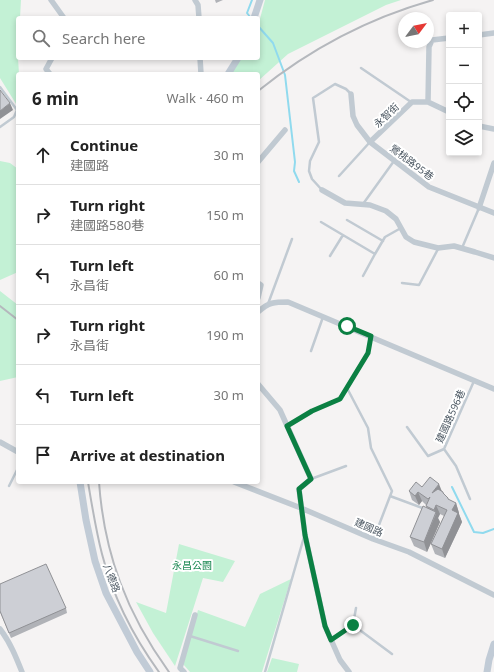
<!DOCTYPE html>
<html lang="en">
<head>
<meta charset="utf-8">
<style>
	body { margin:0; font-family:"Noto Sans","Noto Sans TC",sans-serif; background:#f6f6f6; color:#222 }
	.controls { position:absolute; right:12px; top:12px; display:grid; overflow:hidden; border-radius:4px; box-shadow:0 2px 6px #0003 }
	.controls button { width:36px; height:36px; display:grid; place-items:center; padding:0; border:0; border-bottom:1px solid #e0e0e0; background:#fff; color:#222; font:20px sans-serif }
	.compass { position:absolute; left:398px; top:12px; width:36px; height:36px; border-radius:50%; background:#fff; box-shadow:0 2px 6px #0003; rotate:58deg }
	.stop { position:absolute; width:12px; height:12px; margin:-9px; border:3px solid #0b8043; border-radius:50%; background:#fff }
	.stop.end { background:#0b8043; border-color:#fff; box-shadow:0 1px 4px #0008 }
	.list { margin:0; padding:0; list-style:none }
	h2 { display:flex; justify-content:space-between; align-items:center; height:52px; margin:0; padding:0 16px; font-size:17px }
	h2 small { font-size:13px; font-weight:400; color:#767676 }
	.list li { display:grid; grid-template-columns:26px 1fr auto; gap:12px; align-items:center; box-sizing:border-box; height:60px; padding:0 16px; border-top:1px solid #e0e0e0 }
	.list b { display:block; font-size:15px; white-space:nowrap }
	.list p { margin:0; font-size:13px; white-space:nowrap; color:#767676 }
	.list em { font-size:13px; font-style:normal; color:#767676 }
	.icon { flex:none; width:22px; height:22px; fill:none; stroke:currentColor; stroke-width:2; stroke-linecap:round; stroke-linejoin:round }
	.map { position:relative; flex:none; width:494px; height:672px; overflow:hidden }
	.search { position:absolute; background:#fff; box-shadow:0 2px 6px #0003; left:16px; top:16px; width:244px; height:44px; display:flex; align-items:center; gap:10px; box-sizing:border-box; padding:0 14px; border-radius:4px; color:#767676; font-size:15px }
	.panel { position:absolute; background:#fff; box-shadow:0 2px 6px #0003; left:16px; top:72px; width:244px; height:412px; border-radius:4px }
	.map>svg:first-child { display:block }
	.green { fill:#c3f1d5 }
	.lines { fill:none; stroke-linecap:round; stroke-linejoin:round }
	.stream { stroke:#90daee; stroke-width:2 }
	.lane { stroke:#c1cad2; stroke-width:2.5 }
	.street { stroke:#c1cad2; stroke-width:5.5 }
	.secondary { stroke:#c1cbd6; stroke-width:7 }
	.rail { stroke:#b5b8bd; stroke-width:2 }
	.wall { fill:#b0b2b7 }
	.shaded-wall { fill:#909195 }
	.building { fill:#cdcfd5; stroke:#909195 }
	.route { stroke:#0b8043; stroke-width:5 }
	.labels { text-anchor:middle; stroke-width:4; stroke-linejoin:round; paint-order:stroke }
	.street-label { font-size:10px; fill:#4a5661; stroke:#fff }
	.park-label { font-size:10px; fill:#17864f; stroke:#fff }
</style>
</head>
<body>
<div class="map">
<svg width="494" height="672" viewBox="0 0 494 672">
	<rect width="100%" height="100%" fill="#f5f3f3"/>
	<path class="green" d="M 0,0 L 21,0 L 20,18 L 18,18 L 18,58 L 19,74 L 18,74 L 18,107 L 0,78 Z
		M 265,0 L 401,0 L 386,5 L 288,54 L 258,81 L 258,74 L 231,74 L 240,58 L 258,58 L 258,26 Z
		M 0,161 L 10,163 L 18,169 L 18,272 L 0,280 Z
		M 0,291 L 18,305 L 18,377 L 0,381 Z
		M 179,544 L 235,561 L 223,582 L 203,578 L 175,666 L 153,633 L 136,602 L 166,613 Z
		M 291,579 L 262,672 L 190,672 L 183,664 L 198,610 L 245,627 L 260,594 Z
		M 272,658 L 299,664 L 297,672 L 267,672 Z"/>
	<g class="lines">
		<path class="stream" d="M 251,18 L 247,13 L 252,0
			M 258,26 L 273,43 L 285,75 L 295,162 L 294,171 L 299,182
			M 452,487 L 474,532 L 483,533 L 494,529"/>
		<path class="lane" d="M 361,68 L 411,102
			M 0,87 L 17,110 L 14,117 L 0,127
			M 339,176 L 370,142
			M 322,190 L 312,179 L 309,171 L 310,161 L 319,142 L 313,98 L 335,84 L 346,89 L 351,94
			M 363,204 L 394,161
			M 347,220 L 383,241
			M 321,222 L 375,254 L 385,237 L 401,228
			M 462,248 L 479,208
			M 330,256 L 343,235
			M 363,276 L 375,254
			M 402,283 L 419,285 L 438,249
			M 268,304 L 292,239
			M 311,351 L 323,317
			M 347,388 L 368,428 L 371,448 L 392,491 L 374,538
			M 288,426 L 312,411 L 340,399 L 368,353 L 370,337
			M 407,427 L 428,456 L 444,449
			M 311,479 L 346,466
			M 9,486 L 18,468
			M 390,496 L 425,509
			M 470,499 L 456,466 L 444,449 L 474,381
			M 353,625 L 356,608
			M 190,636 L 238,651
			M 331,639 L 353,625 L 392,654
			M 265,672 L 304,537"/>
		<path class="street" d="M 51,0 L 64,18
			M 195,0 L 198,5 L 199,18
			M 479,35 L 494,33
			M 200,58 L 201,74
			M 50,74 L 46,69 L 52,58
			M 351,94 L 353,116 L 357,125 L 370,142 L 429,187 L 494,213
			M 428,102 L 449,112
			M 479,126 L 494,129
			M 370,142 L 412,102 L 428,102 L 429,47 L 432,40 L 449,38
			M 258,162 L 285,130
			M 322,190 L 345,203 L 370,205 L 386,211 L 396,219 L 406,237 L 414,242 L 438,248 L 454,246 L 475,252 L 494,258
			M 479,208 L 494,163
			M 258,283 L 261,285 L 258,298
			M 258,312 C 269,302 274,302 288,302 L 494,389
			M 258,384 L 280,410 L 311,479 L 299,489 L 305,535 L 325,626 L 340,660 L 349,672
			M 0,442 L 18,452
			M 234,482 L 301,508 L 373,539 L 409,552 L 494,595
			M 0,629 C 10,642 16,657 22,672
			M 184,672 L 180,668 L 195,615"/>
		<path class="secondary" d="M 254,18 L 260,0
			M 228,74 L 238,58
			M 80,482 L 86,520 L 95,561 L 106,593 L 137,652 L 150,672
			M 487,672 L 489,660 L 494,644"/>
		<path class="rail" d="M 258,91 C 310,49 369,18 433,0
			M 0,306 L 18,320
			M 88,482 C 92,506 96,531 102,554 C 113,597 133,636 159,672
			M 99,482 C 104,554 127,614 169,672"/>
	</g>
	<path class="wall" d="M 215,0 L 223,0 L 216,3 Z
		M 422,487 L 442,491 L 449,500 L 456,503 L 459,513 L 459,514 L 462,522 L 445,558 L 435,554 L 431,544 L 444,516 L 440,514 L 438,518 L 440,522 L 427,552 L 414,546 L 410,537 L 427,508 L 426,505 L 422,501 L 419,505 L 412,500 L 409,491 Z
		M 0,584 L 66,608 L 67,613 L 11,638 L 0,612 Z"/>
	<path class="shaded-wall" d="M 10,103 L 13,110 L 0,119 L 0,111 Z
		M 439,484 L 443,494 L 432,493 Z
		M 418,492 L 422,501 L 419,505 L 415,496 Z
		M 456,503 L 459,513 L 459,514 L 462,522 L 445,558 L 442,549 L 452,510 Z
		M 436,505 L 440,514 L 438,518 L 440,522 L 427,552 L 424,542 L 436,514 L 434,510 Z"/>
	<path class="building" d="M 0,90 L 10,103 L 0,111 Z
		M 430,477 L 439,484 L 432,493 L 438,489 L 443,492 L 443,493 L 448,498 L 448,499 L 456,503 L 452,510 L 458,513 L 442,549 L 431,544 L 447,510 L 436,505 L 434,510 L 426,506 L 430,497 L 428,499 L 418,492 L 415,496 L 409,491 L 416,482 L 422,487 Z
		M 423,506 L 436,512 L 424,542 L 410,537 Z
		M 46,564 L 66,608 L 9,633 L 0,611 L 0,584 Z"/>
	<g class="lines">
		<path class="route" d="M 347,326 L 371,336 L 368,353 L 340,399 L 312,411 L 287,426 L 311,479 L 299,489 L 305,535 L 325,626 L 331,640 L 353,625"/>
	</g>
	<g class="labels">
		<g class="street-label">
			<text transform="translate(386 115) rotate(-44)" y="4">永智街</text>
			<text transform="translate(412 162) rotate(37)" y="4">鶯桃路95巷</text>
			<text transform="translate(450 416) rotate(-66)" y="4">建國路596巷</text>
			<text transform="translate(369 527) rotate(23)" y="4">建國路</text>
			<text transform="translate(112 578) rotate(69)" y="4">八德路</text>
		</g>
		<g class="park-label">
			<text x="192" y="569">永昌公園</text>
		</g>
	</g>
</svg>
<div class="controls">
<button>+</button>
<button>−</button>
<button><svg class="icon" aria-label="locate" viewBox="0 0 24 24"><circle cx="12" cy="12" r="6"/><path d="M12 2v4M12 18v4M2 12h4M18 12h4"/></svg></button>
<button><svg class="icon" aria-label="layers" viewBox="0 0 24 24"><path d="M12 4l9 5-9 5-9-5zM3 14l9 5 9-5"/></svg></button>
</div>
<svg class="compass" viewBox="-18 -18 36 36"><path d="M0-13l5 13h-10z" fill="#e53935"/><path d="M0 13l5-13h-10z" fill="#767676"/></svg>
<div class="stop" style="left:347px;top:326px"></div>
<div class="stop end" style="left:353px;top:625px"></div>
<div class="search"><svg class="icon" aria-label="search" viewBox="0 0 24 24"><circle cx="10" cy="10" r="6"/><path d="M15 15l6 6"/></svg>Search here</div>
<section class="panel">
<h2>6 min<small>Walk · 460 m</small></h2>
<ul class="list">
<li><svg class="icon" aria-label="ahead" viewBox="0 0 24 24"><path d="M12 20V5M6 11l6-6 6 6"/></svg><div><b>Continue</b><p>建國路</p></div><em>30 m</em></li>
<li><svg class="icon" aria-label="right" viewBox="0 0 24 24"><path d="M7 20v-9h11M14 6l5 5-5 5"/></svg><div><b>Turn right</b><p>建國路580巷</p></div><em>150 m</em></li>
<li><svg class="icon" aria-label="left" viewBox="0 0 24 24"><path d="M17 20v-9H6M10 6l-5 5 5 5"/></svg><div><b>Turn left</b><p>永昌街</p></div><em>60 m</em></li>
<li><svg class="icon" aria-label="right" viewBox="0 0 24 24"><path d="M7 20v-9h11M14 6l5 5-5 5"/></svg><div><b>Turn right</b><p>永昌街</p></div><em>190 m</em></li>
<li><svg class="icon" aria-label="left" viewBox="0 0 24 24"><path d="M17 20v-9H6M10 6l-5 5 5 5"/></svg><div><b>Turn left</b></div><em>30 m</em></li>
<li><svg class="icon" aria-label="arrive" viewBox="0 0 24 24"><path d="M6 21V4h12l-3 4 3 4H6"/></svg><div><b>Arrive at destination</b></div></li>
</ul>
</section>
</div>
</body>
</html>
